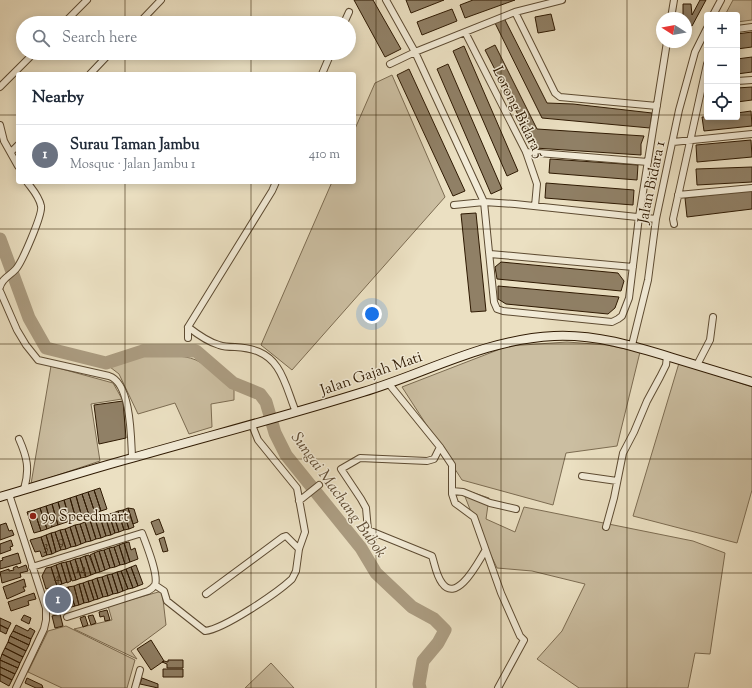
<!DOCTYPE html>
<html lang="en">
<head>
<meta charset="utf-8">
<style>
	body { margin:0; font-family:"Sorts Mill Goudy",serif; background:#f2f2f3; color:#1f2937 }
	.controls { position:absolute; right:12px; top:12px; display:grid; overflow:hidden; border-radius:4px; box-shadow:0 2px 10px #0003 }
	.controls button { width:36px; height:36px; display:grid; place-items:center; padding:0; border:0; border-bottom:1px solid #e0e1e3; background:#fff; color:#1f2937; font:20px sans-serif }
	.compass { position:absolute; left:656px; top:12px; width:36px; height:36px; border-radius:50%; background:#fff; box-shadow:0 2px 10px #0003; rotate:281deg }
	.you { position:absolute; left:372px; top:314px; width:14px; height:14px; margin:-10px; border:3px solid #fff; border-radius:50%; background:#1a73e8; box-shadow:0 0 0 6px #1a73e833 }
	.badge { display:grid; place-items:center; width:26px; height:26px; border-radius:50%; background:#7c3aed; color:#fff; font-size:13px; font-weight:700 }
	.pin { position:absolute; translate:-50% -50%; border:2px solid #fff; box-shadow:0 1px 4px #0006 }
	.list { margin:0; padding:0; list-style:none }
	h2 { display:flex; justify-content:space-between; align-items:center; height:52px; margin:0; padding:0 16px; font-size:17px }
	h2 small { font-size:13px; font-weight:400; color:#747a83 }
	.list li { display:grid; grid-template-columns:26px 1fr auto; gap:12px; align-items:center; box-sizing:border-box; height:60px; padding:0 16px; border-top:1px solid #e0e1e3 }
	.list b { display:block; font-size:15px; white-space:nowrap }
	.list p { margin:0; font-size:13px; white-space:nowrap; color:#747a83 }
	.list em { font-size:13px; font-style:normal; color:#747a83 }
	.icon { flex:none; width:22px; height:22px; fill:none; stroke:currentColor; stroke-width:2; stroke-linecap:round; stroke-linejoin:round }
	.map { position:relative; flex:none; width:752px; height:688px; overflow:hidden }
	.search { position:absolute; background:#fff; box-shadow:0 2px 10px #0003; left:16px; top:16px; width:340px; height:44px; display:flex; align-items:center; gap:10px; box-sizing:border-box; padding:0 14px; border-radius:22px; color:#747a83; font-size:15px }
	.panel { position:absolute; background:#fff; box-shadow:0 2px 10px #0003; left:16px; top:72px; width:340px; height:112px; border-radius:4px }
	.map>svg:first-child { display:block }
	.green { fill:#cbbea1; stroke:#7c6c52 }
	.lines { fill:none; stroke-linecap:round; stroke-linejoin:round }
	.river { stroke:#ab9c81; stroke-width:13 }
	.building { fill:#908066; stroke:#2e1902 }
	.street-casing { stroke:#5d4b32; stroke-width:8 }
	.secondary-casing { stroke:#2e1902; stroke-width:10 }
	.street { stroke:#f2ebd7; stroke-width:6 }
	.secondary { stroke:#f2ebd7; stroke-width:8 }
	.grid { fill:none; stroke:#2e1902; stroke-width:1; stroke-opacity:0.55 }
	.poi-dot { fill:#8f2418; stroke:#f2ebd7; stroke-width:1.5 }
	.labels { text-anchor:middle; stroke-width:3; stroke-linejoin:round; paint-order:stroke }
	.number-label { font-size:13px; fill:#46331b }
	.street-label { font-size:15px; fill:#2e1902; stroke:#f2ebd7 }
	.poi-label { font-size:15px; fill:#2e1902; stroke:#f2ebd7; text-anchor:start }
	.water-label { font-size:16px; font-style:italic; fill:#604d35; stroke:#f2ebd7 }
</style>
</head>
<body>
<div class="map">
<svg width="752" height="688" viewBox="0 0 752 688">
	<rect width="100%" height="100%" fill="#ebe0c2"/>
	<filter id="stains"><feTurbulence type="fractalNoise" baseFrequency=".005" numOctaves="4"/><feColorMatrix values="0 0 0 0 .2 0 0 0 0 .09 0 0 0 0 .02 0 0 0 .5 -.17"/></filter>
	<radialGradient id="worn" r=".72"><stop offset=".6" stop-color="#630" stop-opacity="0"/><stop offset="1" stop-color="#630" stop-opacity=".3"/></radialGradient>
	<path class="green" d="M 733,0 L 752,0 L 752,20 L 737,22 L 737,15 L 725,15 Z
		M 392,75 L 445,197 L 292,370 L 261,345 L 332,182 L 354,182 L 354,131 L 375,83 Z
		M 567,342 L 607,345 L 640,352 L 617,446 L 566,453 L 553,505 L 462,480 L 402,387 L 508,346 Z
		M 146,355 C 162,356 182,354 196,360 C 210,367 222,379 234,389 L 234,400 L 211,404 L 212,427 L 189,434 L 175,403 L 138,414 L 119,374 L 110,367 Z
		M 679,363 L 752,387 L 752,490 L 737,543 L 633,516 Z
		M 51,366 L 113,383 L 122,399 L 91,404 L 100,461 L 31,484 Z
		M 462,489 L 489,498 L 486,519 L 515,532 L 524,507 L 693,541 L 725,553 L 710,654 L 695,653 L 688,688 L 579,688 L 537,659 L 562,631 L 585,584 L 532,571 L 497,568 L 473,517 Z
		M 162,591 L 166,625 L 131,651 L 137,659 L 74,629 L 112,620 L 108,606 Z
		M 66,626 L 135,660 L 127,688 L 62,688 L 28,672 L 48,631 Z
		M 271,663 L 294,688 L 245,688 Z"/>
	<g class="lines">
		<path class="river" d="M 0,239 L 29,318 L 46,348 L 106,363 L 143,351 L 196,351 L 233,383 L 260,394 L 266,402 L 275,433 L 286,455 L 361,548 L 376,573 L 412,607 L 434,619 L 445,630 L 438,643 L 423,661 L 419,684 L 420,688"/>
	</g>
	<path class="building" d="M 354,0 L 373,0 L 401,49 L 385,57 Z
		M 406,0 L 444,0 L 411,13 Z
		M 473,0 L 515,0 L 465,18 L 460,5 Z
		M 700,0 L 706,0 L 692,26 L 686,23 L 686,18 L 683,18 L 683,4 L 691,4 L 692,15 Z
		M 452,9 L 457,21 L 422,35 L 417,22 Z
		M 551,14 L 555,30 L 538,33 L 535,17 Z
		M 504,18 L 547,103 L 573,104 L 652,113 L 650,128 L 542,118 L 495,23 Z
		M 752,32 L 752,47 L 737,49 L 737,34 Z
		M 495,45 L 537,129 L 644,136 L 641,144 L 641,155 L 535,148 L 485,50 Z
		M 464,46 L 518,171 L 507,176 L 453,51 Z
		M 752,57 L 752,72 L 737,74 L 737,59 Z
		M 448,64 L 502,189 L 491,194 L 437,69 Z
		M 409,69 L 465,191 L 453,196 L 397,75 Z
		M 752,87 L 752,100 L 737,102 L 737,88 Z
		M 751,111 L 752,126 L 704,131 L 702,117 L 737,117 L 737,113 Z
		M 751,140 L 752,157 L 697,162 L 696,145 Z
		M 550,159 L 638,165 L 637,180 L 549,173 Z
		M 752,167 L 752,182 L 697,185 L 696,169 Z
		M 546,183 L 634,190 L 633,205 L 545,198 Z
		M 752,190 L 752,209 L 687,217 L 685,198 Z
		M 476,213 L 486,311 L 471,312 L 461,214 Z
		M 501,262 L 618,273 L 624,281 L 621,291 L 497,279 L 495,267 Z
		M 498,286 L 619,297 L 615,308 L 608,314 L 506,304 L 498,299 Z
		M 123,401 L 126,438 L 99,444 L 94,405 Z
		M 100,488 L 107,509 L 101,511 L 94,490 Z
		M 94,490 L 101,511 L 95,513 L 88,492 Z
		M 88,492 L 95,513 L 89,515 L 82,494 Z
		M 82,494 L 89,515 L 82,517 L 76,496 Z
		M 76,496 L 82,517 L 76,519 L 70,498 Z
		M 70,498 L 76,519 L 70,521 L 64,500 Z
		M 64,500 L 70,521 L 64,523 L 58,502 Z
		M 58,502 L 64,523 L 58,525 L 52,504 Z
		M 52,504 L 58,525 L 52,527 L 46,506 Z
		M 46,506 L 52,527 L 47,529 L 40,508 Z
		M 40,508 L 47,529 L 41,531 L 34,510 Z
		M 128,508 L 134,527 L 129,529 L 123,510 Z
		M 128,508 L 134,509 L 138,522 L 133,524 Z
		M 34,510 L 41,531 L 34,533 L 27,512 Z
		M 123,510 L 129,529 L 124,530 L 118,511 Z
		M 118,511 L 124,530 L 119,532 L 113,513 Z
		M 113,513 L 119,532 L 115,533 L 109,514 Z
		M 109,514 L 115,533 L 111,535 L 105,516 Z
		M 105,516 L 111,535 L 106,536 L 100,517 Z
		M 100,517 L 106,536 L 101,538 L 95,519 Z
		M 95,519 L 101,538 L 96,539 L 90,520 Z
		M 159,519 L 164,532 L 156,535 L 151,522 Z
		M 90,520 L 96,539 L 91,541 L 85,522 Z
		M 85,522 L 91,541 L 86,542 L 80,524 Z
		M 6,523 L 9,531 L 12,530 L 14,535 L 0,540 L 0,525 Z
		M 80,524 L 86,542 L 81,544 L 75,525 Z
		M 75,525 L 81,544 L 76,546 L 70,527 Z
		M 70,527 L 76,546 L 71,547 L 65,529 Z
		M 65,529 L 71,547 L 66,549 L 60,530 Z
		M 60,530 L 66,549 L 61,550 L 55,532 Z
		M 55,532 L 61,550 L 56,552 L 51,533 Z
		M 51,533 L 56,552 L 52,554 L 46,535 Z
		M 46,535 L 52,554 L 47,555 L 41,537 Z
		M 41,537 L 47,555 L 42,557 L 40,551 L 35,552 L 30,540 Z
		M 164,537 L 168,551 L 163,552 L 159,539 Z
		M 11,540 L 13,546 L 10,547 L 11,550 L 0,554 L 0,544 Z
		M 129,542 L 131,550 L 135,548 L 138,559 L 130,562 L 124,543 Z
		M 124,543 L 130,562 L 125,564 L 119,545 Z
		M 119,545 L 125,564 L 120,565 L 114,547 Z
		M 114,547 L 120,565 L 115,567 L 109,548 Z
		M 109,548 L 115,567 L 110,568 L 104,550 Z
		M 104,550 L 110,568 L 105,570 L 99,551 Z
		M 99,551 L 105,570 L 100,572 L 94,553 Z
		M 18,553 L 21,563 L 0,569 L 0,561 L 3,560 L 2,558 Z
		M 94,553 L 100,572 L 96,573 L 90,555 Z
		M 89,555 L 96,573 L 91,575 L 85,556 Z
		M 85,556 L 91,575 L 86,577 L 80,558 Z
		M 80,558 L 86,577 L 81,578 L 75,559 Z
		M 75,559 L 81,578 L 76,580 L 70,561 Z
		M 70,561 L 76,580 L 72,581 L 66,562 Z
		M 66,562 L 71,581 L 67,583 L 61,563 Z
		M 61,563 L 67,582 L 62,584 L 56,565 Z
		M 26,565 L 28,571 L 20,573 L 21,577 L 2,583 L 0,572 L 9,569 L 9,571 L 14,570 L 13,568 L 17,566 L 18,568 Z
		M 56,565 L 62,584 L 57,586 L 51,567 Z
		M 136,565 L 143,584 L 138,586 L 131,567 Z
		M 51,567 L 57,586 L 46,589 L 42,576 L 46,568 Z
		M 131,567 L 138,586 L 133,588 L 126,569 Z
		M 126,569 L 133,588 L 128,589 L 121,571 Z
		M 121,571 L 128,589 L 123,591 L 117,572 Z
		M 117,572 L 123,591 L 118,593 L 112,574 Z
		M 112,574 L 118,593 L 113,594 L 107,575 Z
		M 107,575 L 113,594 L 108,596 L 102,577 Z
		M 102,577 L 108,596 L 103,597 L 97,578 Z
		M 97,578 L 103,597 L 98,599 L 92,580 Z
		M 24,579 L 26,587 L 23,587 L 25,591 L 7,599 L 3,587 Z
		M 92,580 L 98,599 L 94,600 L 88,581 Z
		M 88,581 L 94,600 L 89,602 L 83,583 Z
		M 83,583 L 89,602 L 84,603 L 79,584 Z
		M 79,584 L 84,603 L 79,605 L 74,586 Z
		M 74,586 L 79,605 L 75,606 L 68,587 Z
		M 68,587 L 72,599 L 66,601 L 63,589 Z
		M 60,589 L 61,595 L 55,595 L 50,601 L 48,595 Z
		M 34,593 L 36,599 L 28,601 L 29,605 L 11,611 L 8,602 Z
		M 55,595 L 61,595 L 64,599 L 61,604 L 55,605 L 53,600 Z
		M 72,599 L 75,606 L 68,608 L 66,601 Z
		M 107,610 L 110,620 L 105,621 L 104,616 L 100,617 L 99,612 Z
		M 60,614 L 63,626 L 55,628 L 52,616 Z
		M 24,615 L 31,618 L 29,624 L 21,620 Z
		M 93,615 L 96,623 L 91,625 L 88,616 Z
		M 85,616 L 88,625 L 83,627 L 80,618 Z
		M 0,618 L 11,623 L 8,629 L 0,625 Z
		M 0,625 L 8,629 L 6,634 L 0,631 Z
		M 16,625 L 28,631 L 30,628 L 35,631 L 31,639 L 13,631 Z
		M 13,631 L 31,639 L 29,645 L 10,636 Z
		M 10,636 L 29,645 L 26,651 L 8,642 Z
		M 151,640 L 164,661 L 151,670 L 137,649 Z
		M 8,642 L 26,651 L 23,657 L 5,648 Z
		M 5,648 L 23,657 L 20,663 L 2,654 Z
		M 2,654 L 20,663 L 18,668 L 0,660 Z
		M 0,660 L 18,668 L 15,674 L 0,667 Z
		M 168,660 L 183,660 L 183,668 L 167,668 L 167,664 L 162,662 L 164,661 L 168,662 Z
		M 0,667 L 15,674 L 12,680 L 0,674 Z
		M 163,669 L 183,669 L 183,677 L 163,677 Z
		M 0,674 L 12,680 L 9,686 L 0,681 Z
		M 27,678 L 42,685 L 43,688 L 36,688 L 25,683 Z
		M 142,678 L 158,684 L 158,688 L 140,684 Z"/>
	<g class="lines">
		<g class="street-casing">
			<path id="street" d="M 386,0 L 415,52 L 484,202 L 494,302 L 497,309 L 503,311 L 612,322 L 618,319 L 622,316 L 629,298 L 639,217 L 667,42
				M 515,12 L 555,93 L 560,97 L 657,106
				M 713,15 L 721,0
				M 671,18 L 674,0
				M 64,23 L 87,0
				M 139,23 L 161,0
				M 344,23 L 349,12
				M 737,29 L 752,27
				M 465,32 L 526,152 L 537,184 L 535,206
				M 390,64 L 415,52 L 515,12 L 562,0
				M 90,74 L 110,53
				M 322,74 L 331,53
				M 737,81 L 752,80
				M 0,87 L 34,53
				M 0,125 L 4,141 L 18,166
				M 673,142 L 752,134
				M 11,152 L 18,145
				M 526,152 L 648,162
				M 678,195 L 752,188
				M 454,205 L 484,202 L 515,204 L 656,219
				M 674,224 L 673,219 L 707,64
				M 490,254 L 633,267
				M 0,287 C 2,278 11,275 16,269 C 22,262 43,214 41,206 C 39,196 32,189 27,182
				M 0,291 L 17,330 L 26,345 L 38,360 L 109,376 C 131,383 131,437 132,457
				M 188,327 C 197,334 208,342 219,345 C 224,347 230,347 235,347 C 252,348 267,352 277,367 C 286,380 290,398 296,412
				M 188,338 L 188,327 L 272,191 L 276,182
				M 632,345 L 648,280 L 656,219 L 679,110 L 695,52 L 707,28
				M 697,365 L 710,340 L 713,317
				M 389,384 L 440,447 L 452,465 L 452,494 L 455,503 L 474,517 L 501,593 L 520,636 L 524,640 L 498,688
				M 19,439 C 27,457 30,469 24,489
				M 440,447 L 434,459 L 427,461 L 360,458 L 341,469 L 361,499 L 366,508 L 368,530 L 432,556 C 435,565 436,575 442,583 C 457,604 478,562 485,551
				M 582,476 L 617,481
				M 452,491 L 463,492 L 490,503 L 516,509
				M 9,494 L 46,608 L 46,620 L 44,629 L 16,688
				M 299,501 L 319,485
				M 606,527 L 614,498 L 623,453 L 634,432 L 647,401 L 660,377 L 666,365 L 667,356
				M 32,567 L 142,533 C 146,544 159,575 155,585 C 153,588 150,590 148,591 L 67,617
				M 155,585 L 164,591 L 167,601 L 205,631 C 224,629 277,593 292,579 L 296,571 L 299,549 L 305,532 L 297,488 L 258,440 L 252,425
				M 206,594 L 283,537 L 286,536 L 299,549
				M 135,688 L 140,670"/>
		</g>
		<g class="secondary-casing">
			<path id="secondary" d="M 0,497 C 44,484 88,470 132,458 C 209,436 286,416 363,392 C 426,373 486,339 554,336 C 595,334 634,346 673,358 C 700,366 726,374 752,382"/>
		</g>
		<use href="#street" class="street"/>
		<use href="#secondary" class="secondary"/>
	</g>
	<path class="grid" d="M 125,0 L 125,23M 251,0 L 251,23M 376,0 L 376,688M 501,0 L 501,688M 627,0 L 627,688M 125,53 L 125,74M 251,53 L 251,74M 0,115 L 18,115M 354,115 L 707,115M 737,115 L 752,115M 125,182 L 125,688M 251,182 L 251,688M 0,229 L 752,229M 0,344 L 752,344M 0,459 L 752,459M 0,573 L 752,573"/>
	<circle class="poi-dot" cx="33" cy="516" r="4"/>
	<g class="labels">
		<g class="number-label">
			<text x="61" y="545">9</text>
			<text x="46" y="550">3</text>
			<text x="81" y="573">14</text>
			<text x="57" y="581">4</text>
		</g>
		<g class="street-label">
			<text transform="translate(519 112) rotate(64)" y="5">Lorong Bidara 5</text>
			<text transform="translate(651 182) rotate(-78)" y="5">Jalan Bidara 1</text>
			<text transform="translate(371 373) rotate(-19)" y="5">Jalan Gajah Mati</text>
		</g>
		<g class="poi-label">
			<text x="41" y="521">99 Speedmart</text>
		</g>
		<g class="water-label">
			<text transform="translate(340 494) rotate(54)" y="6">Sungai Machang Bubok</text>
		</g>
	</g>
	<rect width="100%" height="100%" filter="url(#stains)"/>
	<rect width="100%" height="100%" fill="url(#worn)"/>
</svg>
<div class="controls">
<button>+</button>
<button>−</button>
<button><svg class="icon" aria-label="locate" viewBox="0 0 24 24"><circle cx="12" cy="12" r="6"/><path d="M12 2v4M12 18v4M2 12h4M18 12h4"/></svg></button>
</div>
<svg class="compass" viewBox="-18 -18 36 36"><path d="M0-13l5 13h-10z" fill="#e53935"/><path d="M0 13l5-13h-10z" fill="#747a83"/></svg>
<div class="you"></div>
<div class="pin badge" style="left:58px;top:600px;background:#6b7280">1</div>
<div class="search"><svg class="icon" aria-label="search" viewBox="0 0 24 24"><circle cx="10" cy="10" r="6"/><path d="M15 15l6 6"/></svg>Search here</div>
<section class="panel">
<h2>Nearby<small></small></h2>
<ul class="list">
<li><span class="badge" style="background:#6b7280">1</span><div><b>Surau Taman Jambu</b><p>Mosque · Jalan Jambu 1</p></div><em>410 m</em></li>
</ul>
</section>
</div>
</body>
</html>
